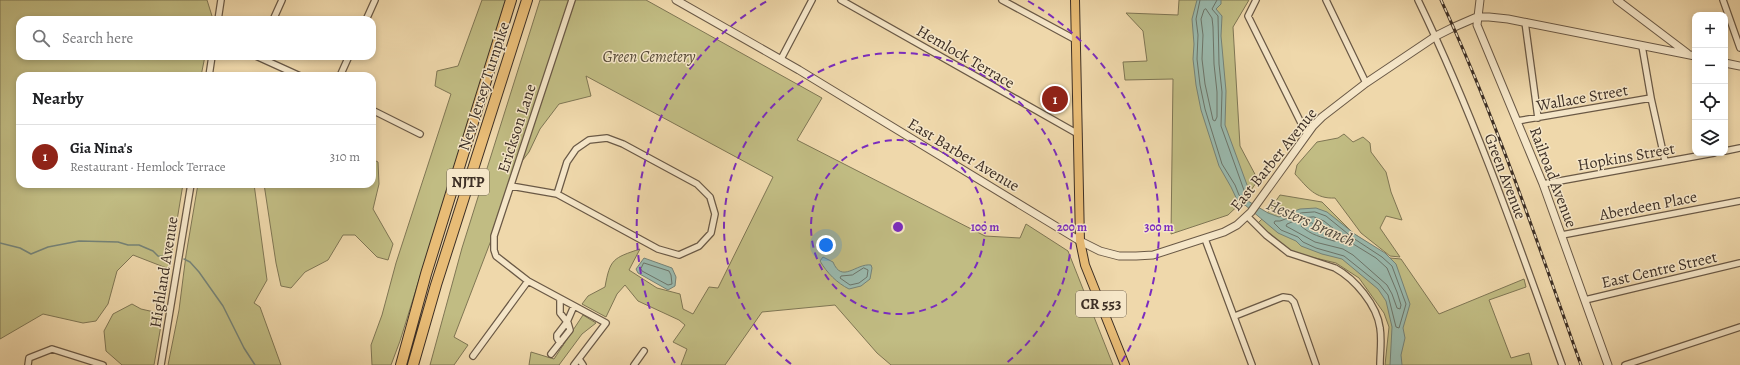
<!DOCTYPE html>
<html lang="en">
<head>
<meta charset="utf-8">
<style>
	body { margin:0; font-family:Alegreya,serif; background:#f6f6f6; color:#202124 }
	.controls { position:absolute; right:12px; top:12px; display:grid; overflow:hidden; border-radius:8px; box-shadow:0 2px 6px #0003 }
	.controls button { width:36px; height:36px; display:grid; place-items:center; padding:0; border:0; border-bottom:1px solid #e0e0e0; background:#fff; color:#202124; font:20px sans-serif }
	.you { position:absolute; left:826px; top:245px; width:14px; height:14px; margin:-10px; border:3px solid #fff; border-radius:50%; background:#1a73e8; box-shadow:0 0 0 6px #1a73e833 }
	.badge { display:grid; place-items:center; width:26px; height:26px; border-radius:50%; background:#8f2418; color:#fff; font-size:13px; font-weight:700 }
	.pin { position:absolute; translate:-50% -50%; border:2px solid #fff; box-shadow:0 1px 4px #0006 }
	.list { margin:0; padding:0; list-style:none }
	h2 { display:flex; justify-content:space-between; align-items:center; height:52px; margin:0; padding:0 16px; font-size:17px }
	h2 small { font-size:13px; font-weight:400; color:#757577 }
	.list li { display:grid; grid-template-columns:26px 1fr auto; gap:12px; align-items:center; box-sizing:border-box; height:64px; padding:0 16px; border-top:1px solid #e0e0e0 }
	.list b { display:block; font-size:15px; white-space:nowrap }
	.list p { margin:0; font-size:13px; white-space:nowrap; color:#757577 }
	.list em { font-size:13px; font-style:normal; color:#757577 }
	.icon { flex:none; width:22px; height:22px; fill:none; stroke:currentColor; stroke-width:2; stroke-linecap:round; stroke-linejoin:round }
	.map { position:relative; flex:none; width:1740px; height:365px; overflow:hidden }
	.search { position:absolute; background:#fff; box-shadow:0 2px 6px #0003; left:16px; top:16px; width:360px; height:44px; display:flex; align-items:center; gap:10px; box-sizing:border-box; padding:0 14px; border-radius:12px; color:#757577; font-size:15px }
	.panel { position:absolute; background:#fff; box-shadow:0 2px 6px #0003; left:16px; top:72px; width:360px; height:116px; border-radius:12px }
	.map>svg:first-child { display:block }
	.green { fill:#c1bc83; stroke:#7f7654 }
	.water { fill:#9ab9ad; stroke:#758277 }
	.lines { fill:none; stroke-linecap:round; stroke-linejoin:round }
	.shore { stroke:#6c7469; stroke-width:1 }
	.stream { stroke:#758277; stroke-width:1.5 }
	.minor-casing { stroke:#6a5946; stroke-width:8 }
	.tertiary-casing { stroke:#6a5946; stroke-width:9 }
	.primary-casing { stroke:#3d2f25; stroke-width:10 }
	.motorway-casing { stroke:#3d2f25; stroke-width:12 }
	.minor { stroke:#f5e6c8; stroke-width:5.5 }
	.tertiary { stroke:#f5e6c8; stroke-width:7 }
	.primary { stroke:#e8bc76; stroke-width:8 }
	.motorway { stroke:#e8bc76; stroke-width:10 }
	.rail-casing { stroke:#3d2f25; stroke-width:3 }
	.rail { stroke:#f5e6c8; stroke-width:1.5; stroke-dasharray:4.5; stroke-linecap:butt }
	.ring { fill:none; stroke:#7b2cbf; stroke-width:2; stroke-dasharray:7 5 }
	.labels { text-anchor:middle; stroke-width:3; stroke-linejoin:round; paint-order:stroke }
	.shield { fill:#f5e6c8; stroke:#746656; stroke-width:1 }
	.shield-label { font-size:15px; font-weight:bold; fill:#3d2f25 }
	.park-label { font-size:16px; font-style:italic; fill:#574b38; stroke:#f5e6c8 }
	.street-label { font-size:16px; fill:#3d2f25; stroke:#f5e6c8 }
	.water-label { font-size:17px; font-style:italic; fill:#504b40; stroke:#f5e6c8 }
	.centre { fill:#7b2cbf; stroke:#f5e6c8; stroke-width:2 }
	.ring-label { font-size:12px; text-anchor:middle; font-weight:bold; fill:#7b2cbf; stroke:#f5e6c8; stroke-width:3; stroke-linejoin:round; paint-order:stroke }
</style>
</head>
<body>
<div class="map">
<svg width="1740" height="365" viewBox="0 0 1740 365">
	<rect width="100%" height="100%" fill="#efd8ab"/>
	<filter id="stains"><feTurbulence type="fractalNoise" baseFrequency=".005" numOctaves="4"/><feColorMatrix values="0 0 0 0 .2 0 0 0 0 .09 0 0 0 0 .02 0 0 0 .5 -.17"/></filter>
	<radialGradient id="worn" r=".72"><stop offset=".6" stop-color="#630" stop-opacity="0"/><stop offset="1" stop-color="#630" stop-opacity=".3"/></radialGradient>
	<path class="green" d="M 0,0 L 207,0 L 212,16 L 209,20 L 20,20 L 20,56 L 205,56 L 201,76 L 20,76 L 20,184 L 183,184 L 169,269 L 133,255 L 117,271 L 108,304 L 96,321 L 83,323 L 43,314 L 0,339 Z
		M 482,0 L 506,0 L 400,341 L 391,365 L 372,365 L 371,345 L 382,315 L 396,263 L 451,94 L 435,86 L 437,71 L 458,66 Z
		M 540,0 L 646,0 L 822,98 L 797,140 L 985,236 L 1020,238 L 1026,224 L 1068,251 L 1113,365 L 891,365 L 877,353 L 835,305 L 762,312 L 725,365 L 681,365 L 687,349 L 673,342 L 685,325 L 679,320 L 638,301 L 625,285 L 617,294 L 606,317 L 582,304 L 588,296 L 605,287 C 610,259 613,258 640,249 L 629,270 L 657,288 L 680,294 L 683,309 L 693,314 L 709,287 L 718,288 L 773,177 L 586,76 L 591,96 L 559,104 L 540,129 L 529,152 L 516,169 L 500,217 L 454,337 L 468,345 L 454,365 L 430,365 L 462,248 Z
		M 1179,0 L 1249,0 L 1233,27 L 1240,146 L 1258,180 L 1245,199 L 1228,215 L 1171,234 L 1173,79 L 1125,80 L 1123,62 L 1147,61 L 1143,31 L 1126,13 L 1178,15 Z
		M 1344,134 L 1353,142 L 1363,137 L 1370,143 L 1371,152 L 1386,172 L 1391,192 L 1402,220 L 1386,216 L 1380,228 L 1400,257 L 1390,256 L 1361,233 L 1335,198 C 1315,199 1308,188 1295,174 L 1297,165 L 1317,142 L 1338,138 Z
		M 372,159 L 378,162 L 379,184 L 373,209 L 393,244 L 388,260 L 377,257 L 355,235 L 343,235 L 328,260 L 305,272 L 291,288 L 281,286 L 276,263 L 264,184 L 372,184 Z
		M 198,184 L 254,184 L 267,280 L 254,303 L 260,307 L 281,365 L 168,365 L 179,310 L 186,255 Z
		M 1280,195 L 1322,202 L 1353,233 L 1390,258 L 1401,259 L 1439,314 L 1524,279 L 1526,287 L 1489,300 L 1511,358 L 1529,353 L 1532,365 L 1385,365 L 1389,327 L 1384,313 L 1359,278 L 1336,263 L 1290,252 L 1258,223 L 1266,215 Z
		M 132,304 L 141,309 L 163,314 L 154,365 L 122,365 L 106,351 L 104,331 L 113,314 Z
		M 583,315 L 596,323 L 582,334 L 559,365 L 529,365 L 531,352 L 554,359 Z"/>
	<path class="water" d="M 1197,0 L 1221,0 L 1221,4 L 1216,9 L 1222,16 L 1221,36 L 1226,91 L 1225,125 L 1250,193 L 1247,198 L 1248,201 L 1268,213 L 1279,217 L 1300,209 L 1316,208 L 1327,212 L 1356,235 L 1385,253 L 1396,264 L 1410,304 L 1403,328 L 1405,338 L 1401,355 L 1402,365 L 1390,365 L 1392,327 L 1386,301 L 1378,289 L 1342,259 L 1322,254 L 1301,246 L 1296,241 L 1278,233 L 1245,205 L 1240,206 L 1231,187 L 1219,166 L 1201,110 L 1196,85 L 1193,59 L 1194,44 L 1192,19 Z
		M 823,257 L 833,262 C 842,284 856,263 871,265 L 872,268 L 870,279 L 861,286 L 849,289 C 837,283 827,273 820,261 Z
		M 644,258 L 672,268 L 676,277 L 675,286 L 668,290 L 638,273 L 636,269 Z"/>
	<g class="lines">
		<path class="shore" d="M 1200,0 L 1196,19 L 1198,35 L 1197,59 L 1200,85 L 1205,109 L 1222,164 L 1235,185 L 1239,195 L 1242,198 L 1245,193 L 1221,126 L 1222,92 L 1219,64 L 1218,16 L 1212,9 L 1217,0
			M 1206,9 L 1212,18 L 1213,27 L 1214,64 L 1217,92 L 1217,117 L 1215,121 L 1213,120 L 1205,84 L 1202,59 L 1203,35 L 1201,19 L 1204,10 Z
			M 1315,212 L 1326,216 L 1353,238 L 1382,257 L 1392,266 L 1406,304 L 1399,328 L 1396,327 L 1388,295 L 1379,284 L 1344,256 L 1316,248 L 1303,242 L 1298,237 L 1281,230 L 1274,223 L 1275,221 L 1280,221 L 1301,213 Z
			M 1314,217 L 1324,221 L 1350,242 L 1376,258 L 1387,268 L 1397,292 L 1401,305 L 1400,309 L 1397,308 L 1392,294 L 1387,285 L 1353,255 L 1343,249 L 1315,242 L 1286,226 L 1287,224 L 1302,218 Z
			M 1312,223 C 1320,227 1334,231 1336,241 L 1334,241 C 1321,237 1311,235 1301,226 L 1303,224 Z
			M 644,263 L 669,271 L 671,275 L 672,284 L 668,285 L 642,271 L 641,269 Z
			M 864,268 L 868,270 L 867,277 L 859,283 L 850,285 L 840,278 L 841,276 L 852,275 Z"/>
		<path class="stream" d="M 0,243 L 20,248 L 31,254 L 48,247 L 79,241 L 118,242 L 128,245 L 139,245 L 153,251 L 158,256 L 169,257
			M 184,259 L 190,262 L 199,272 L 223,306 L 244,348 L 255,365"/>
		<g class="minor-casing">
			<path id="minor" d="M 572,0 L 494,236 L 494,250 L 496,256 L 528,281 L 606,323 L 574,365
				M 841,0 L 1078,134
				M 1002,0 L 1076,40
				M 1256,0 L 1248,16 L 1304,129 L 1307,133
				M 1326,0 L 1366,83
				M 1418,0 C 1475,118 1518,242 1562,365
				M 1723,0 L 1740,48
				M 218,20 L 221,0
				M 273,20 L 282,0
				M 366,20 L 375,0
				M 1525,22 L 1538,118
				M 1642,46 L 1651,98 L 1665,161
				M 256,56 L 300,76
				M 781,59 L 812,0
				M 209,76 L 212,56
				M 340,76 L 349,56
				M 372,110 L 420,134
				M 1517,121 L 1651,98
				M 1725,151 L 1740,148
				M 1543,184 L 1714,153
				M 511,186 L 557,194 L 658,249 L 679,255 L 699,246 L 711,233 L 715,214 L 710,197 L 697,184 L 623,144 L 607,138 L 589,140 L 576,149 L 567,162 L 557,194
				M 1247,216 L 1266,235 L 1289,253 L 1335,268 C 1355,279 1377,305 1380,328 C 1382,340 1380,353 1380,365
				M 1562,235 L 1740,201
				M 1205,239 L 1252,365
				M 1585,300 L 1740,263
				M 1235,316 L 1283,297 L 1290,298 L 1294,302 L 1316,365
				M 560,343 L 557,338 L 557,335 L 567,322 L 574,306
				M 551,354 L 570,330 L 568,323 L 560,313 L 560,299
				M 473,356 L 528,281
				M 579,359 L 583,365
				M 28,365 L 29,358 L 52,349 L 103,365
				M 161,365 L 191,184
				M 634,365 L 644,351
				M 1625,365 L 1740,327"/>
		</g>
		<g class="tertiary-casing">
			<path id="tertiary" d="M 676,0 L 799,70 L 1080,241 L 1100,251 L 1119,256 L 1136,256 L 1153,255 L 1224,232 L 1237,225 L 1251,212 L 1313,126 L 1322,117 L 1366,83 L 1436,36 L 1454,27 L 1477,17 L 1489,17 L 1508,19 L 1695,56
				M 1480,0 L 1477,25 L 1543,184 L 1608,365
				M 1617,0 L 1687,53
				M 1725,63 L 1740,66"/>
		</g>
		<g class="primary-casing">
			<path id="primary" d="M 1075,0 L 1080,241 L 1085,265 L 1125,365"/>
		</g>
		<g class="motorway-casing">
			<path id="motorway" d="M 401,365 L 426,274 L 511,0
				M 413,365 L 436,285 L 527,0"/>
		</g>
		<use href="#minor" class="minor"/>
		<use href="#tertiary" class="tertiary"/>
		<use href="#primary" class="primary"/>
		<use href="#motorway" class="motorway"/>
		<g class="rail-casing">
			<path id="rail" d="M 1441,0 C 1496,118 1537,242 1581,365"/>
		</g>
		<use href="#rail" class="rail"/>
	</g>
	<g class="ring">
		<circle cx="898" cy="227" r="87"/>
		<path d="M791 364A174 174 0 1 1 1005 364"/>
		<path d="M675 363A261 261 0 0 1 767 1M1028 1A261 261 0 0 1 1121 363"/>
	</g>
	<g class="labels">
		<g class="shield">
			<rect x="447" y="169" width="42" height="26" rx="3"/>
			<rect x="1076" y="291" width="50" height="26" rx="3"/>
		</g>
		<g class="shield-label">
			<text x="468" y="187">NJTP</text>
			<text x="1101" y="309">CR 553</text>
		</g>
		<g class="park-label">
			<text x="649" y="62">Green Cemetery</text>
		</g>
		<g class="street-label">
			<text transform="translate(966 56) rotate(30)" y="6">Hemlock Terrace</text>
			<text transform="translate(483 86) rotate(-72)" y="6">New Jersey Turnpike</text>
			<text transform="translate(1582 97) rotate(-10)" y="6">Wallace Street</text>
			<text transform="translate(516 128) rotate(-72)" y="6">Erickson Lane</text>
			<text transform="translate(964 154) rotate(31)" y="6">East Barber Avenue</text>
			<text transform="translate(1626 156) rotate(-10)" y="6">Hopkins Street</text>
			<text transform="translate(1273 159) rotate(-51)" y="6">East Barber Avenue</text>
			<text transform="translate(1506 176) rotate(69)" y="6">Green Avenue</text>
			<text transform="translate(1554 177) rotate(69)" y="6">Railroad Avenue</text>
			<text transform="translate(1648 205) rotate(-11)" y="6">Aberdeen Place</text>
			<text transform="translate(1659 269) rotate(-13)" y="6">East Centre Street</text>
			<text transform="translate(163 272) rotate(-81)" y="6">Highland Avenue</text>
		</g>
		<g class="water-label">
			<text transform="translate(1311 222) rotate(24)" y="6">Hesters Branch</text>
		</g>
	</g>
	<circle cx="898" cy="227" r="6" class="centre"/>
	<g class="ring-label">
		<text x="985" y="231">100 m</text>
		<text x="1072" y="231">200 m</text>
		<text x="1159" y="231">300 m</text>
	</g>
	<rect width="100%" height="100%" filter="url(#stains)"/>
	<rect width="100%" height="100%" fill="url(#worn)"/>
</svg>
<div class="controls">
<button>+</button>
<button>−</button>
<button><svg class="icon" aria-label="locate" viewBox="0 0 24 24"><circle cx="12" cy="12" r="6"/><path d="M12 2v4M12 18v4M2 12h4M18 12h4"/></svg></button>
<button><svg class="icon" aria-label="layers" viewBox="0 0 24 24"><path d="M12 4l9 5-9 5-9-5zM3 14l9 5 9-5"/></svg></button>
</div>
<div class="you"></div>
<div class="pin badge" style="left:1055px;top:99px">1</div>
<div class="search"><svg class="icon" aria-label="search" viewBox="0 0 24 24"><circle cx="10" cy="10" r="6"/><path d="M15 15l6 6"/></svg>Search here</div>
<section class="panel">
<h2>Nearby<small></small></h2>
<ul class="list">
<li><span class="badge">1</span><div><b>Gia Nina's</b><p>Restaurant · Hemlock Terrace</p></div><em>310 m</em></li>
</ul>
</section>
</div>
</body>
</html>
